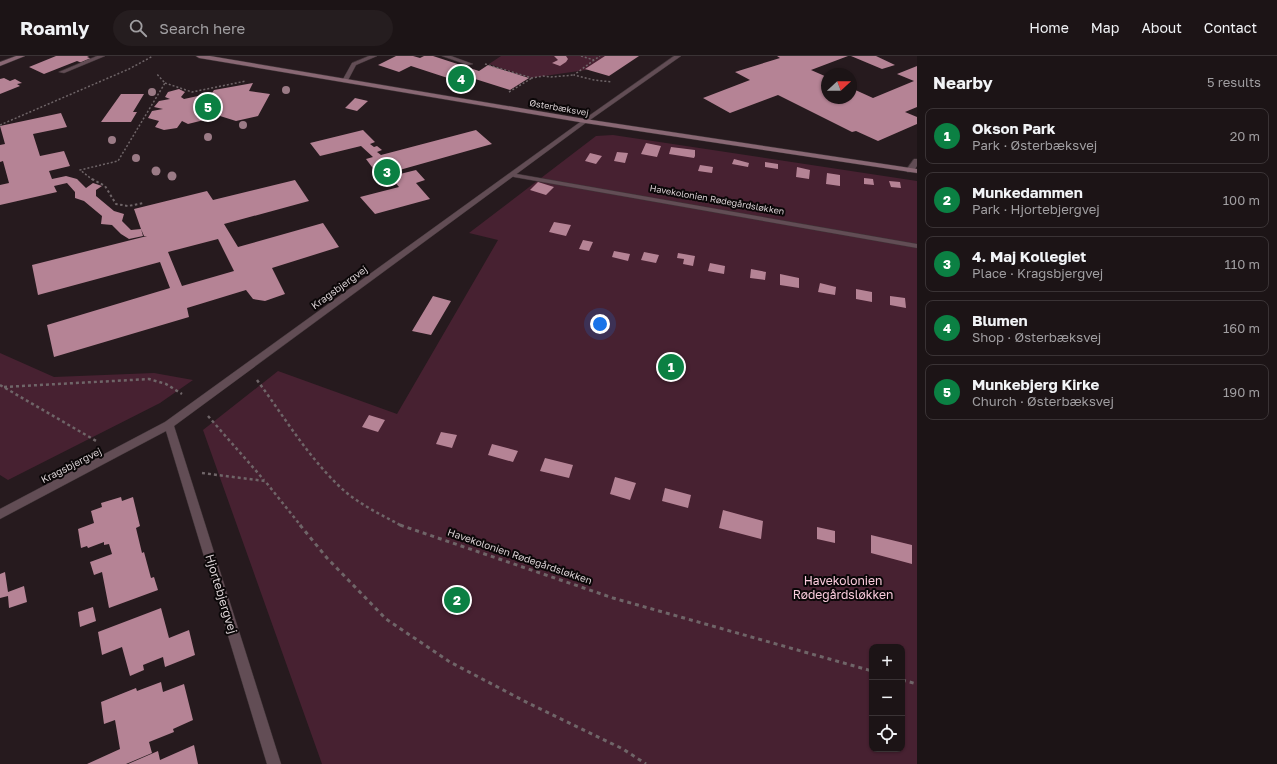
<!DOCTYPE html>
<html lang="en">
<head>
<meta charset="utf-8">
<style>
	body { margin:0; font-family:"Golos Text",sans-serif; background:#251d1f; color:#f1f3f6 }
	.controls { position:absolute; right:12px; bottom:12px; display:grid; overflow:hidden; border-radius:8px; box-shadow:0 1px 3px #0004 }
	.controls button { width:36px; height:36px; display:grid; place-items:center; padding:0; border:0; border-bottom:1px solid #3a3335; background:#1c1416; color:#f1f3f6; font:20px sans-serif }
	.compass { position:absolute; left:821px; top:12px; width:36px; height:36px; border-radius:50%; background:#1c1416; box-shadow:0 1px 3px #0004; rotate:69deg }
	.you { position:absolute; left:600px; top:268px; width:14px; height:14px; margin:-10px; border:3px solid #fff; border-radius:50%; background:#1a73e8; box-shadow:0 0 0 6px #1a73e833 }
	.badge { display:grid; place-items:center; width:26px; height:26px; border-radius:50%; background:#0b8043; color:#fff; font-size:13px; font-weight:700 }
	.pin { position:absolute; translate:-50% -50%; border:2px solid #fff; box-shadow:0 1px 4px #0006 }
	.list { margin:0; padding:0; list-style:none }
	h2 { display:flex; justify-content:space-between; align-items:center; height:52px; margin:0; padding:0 16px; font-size:17px }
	h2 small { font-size:13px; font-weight:400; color:#a09ea1 }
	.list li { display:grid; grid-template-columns:26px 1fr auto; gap:12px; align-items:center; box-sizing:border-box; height:56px; margin:0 8px 8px; padding:0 8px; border:1px solid #3a3335; border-radius:8px }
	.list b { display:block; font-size:15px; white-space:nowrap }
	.list p { margin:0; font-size:13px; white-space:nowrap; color:#a09ea1 }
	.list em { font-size:13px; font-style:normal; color:#a09ea1 }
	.icon { flex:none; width:22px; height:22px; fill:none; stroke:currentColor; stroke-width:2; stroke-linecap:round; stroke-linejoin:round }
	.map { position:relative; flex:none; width:917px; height:708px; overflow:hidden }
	header { display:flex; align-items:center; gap:24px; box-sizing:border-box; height:56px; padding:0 20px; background:#1c1416; border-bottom:1px solid #3a3335 }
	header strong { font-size:19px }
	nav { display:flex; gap:22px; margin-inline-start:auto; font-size:14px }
	.search { width:280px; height:36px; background:#251d1f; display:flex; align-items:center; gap:10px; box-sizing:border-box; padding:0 14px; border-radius:22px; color:#a09ea1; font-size:15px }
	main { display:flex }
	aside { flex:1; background:#1c1416 }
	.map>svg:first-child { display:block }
	.green { fill:#472131; fill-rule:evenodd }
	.building { fill:#b58395; fill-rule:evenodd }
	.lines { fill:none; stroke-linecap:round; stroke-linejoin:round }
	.lane-casing { stroke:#3f3437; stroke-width:1 }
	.street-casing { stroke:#3f3437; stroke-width:1 }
	.secondary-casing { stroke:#3f3437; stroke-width:1 }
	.path-far3 { stroke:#6f6568; stroke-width:1.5; stroke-dasharray:2 2; stroke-linecap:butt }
	.path-far2 { stroke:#6f6568; stroke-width:2; stroke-dasharray:2.5 2.5; stroke-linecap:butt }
	.path-far1 { stroke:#6f6568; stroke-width:2.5; stroke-dasharray:3 3; stroke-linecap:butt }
	.path { stroke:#6f6568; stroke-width:3; stroke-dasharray:4 4; stroke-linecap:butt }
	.lane { fill:#624d55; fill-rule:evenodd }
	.street { fill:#624d55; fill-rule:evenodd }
	.secondary { fill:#896874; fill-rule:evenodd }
	.tree { fill:#9b7b86 }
	.labels { text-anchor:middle; stroke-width:4; stroke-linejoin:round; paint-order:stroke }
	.far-street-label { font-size:9px; fill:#dad1d4; stroke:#0b0708 }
	.street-label { font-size:10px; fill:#dad1d4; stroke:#0b0708 }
	.near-park-label { font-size:12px; fill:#facbdc; stroke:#0b0708 }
	.near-street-label { font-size:12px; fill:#dad1d4; stroke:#0b0708 }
</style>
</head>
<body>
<header>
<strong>Roamly</strong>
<div class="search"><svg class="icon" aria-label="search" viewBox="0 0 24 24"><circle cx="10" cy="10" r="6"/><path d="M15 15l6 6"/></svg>Search here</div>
<nav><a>Home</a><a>Map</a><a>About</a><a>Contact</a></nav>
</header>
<main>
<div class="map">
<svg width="917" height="708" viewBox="0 0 917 708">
	<rect width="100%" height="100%" fill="#261a1e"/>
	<path class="green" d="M 501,0 L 607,0 L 586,14 L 530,22 L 489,8 Z
		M 613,79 L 917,125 L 917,708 L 322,708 L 203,374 L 278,315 L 397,358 L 498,184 L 469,177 L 596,80 ZM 872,591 L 902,591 L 902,693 L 872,693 Z
		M 0,297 L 54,321 L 154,317 L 193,324 L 160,347 L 8,424 L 0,419 Z"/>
	<path class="building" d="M 56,0 L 89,0 L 87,1 L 92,3 L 82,7 L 77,5 L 44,18 L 29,11 Z
		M 396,0 L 413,0 L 420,2 L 424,0 L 433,0 L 479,15 L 488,9 L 529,22 L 510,34 L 472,22 L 463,27 L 411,10 L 399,16 L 378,9 Z
		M 554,0 L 566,0 L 568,3 L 566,6 L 560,10 L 552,7 L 558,4 Z
		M 605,0 L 639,0 L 609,20 L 585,13 Z
		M 777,0 L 848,0 L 811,14 L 827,21 L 827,42 L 851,42 L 851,32 L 873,42 L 914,25 L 897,18 L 917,10 L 917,51 L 905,56 L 917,61 L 917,68 L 878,85 L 856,75 L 852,76 L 778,39 L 730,57 L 703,42 L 750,24 L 735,16 L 780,2 Z
		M 851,0 L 876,0 L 895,9 L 882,13 Z
		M 4,22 L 10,25 L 15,23 L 22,27 L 17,28 L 20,30 L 0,38 L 0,23 Z
		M 253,27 L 249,35 L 270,38 L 258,60 L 236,65 L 220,60 L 188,68 L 182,65 L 177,72 L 164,74 L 155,71 L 159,65 L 148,62 L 152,55 L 163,53 L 154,51 L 159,45 L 170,43 L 165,41 L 168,36 L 179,33 L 185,36 L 181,41 L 184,43 L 212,37 L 214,34 Z
		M 121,38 L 144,38 L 133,56 L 137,56 L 131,66 L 101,66 Z
		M 355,42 L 368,45 L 357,55 L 345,52 Z
		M 61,57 L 67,71 L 33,78 L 40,100 L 64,95 L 70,110 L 49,115 L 52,123 L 66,120 L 77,123 L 86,132 L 93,127 L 102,130 L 96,134 L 96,140 L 114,155 L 124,158 L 122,165 L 131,174 L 141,173 L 134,153 L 207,135 L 213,144 L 295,124 L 309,145 L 224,168 L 238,191 L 323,167 L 339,191 L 272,212 L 285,238 L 265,245 L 253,243 L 246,234 L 187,252 L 189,261 L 54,301 L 47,269 L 170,232 L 160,206 L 38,239 L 32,209 L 147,180 L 144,180 L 141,173 L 143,180 L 129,183 L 121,178 L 112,169 L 101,168 L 102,160 L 84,145 L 75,142 L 75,136 L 67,127 L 54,130 L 57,136 L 0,149 L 0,129 L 9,127 L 3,105 L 0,106 L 0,89 L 5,88 L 0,70 ZM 218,183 L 234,215 L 182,230 L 168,196 Z
		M 363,74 L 375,86 L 370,88 L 374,91 L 377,90 L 382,94 L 377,96 L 381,99 L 476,74 L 492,88 L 396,115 L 400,118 L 416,114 L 425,124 L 416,127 L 430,143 L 375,158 L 360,141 L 399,131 L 387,117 L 378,119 L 366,103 L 373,101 L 361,90 L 320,100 L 310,87 Z
		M 646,87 L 661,90 L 657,101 L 641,98 Z
		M 671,91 L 695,94 L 695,100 L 694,102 L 669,98 Z
		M 617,96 L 628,97 L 625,107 L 614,105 Z
		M 590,97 L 602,100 L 596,108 L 585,105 Z
		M 734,103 L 749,107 L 748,111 L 732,108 Z
		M 765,106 L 778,108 L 778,113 L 765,111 Z
		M 700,109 L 713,111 L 712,117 L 698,115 Z
		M 797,111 L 810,114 L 809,123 L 796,121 Z
		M 827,117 L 840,119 L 840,130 L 826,128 Z
		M 864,122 L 873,123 L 874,129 L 864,128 Z
		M 889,125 L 900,126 L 901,132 L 891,131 Z
		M 538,126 L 554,131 L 546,139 L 530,134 Z
		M 554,166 L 571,169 L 566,180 L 549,176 Z
		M 583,184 L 593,186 L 589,195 L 579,193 Z
		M 614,195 L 630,198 L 628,205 L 612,201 Z
		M 644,196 L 659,199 L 656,207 L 641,204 Z
		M 678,197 L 695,200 L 693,210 L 683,208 L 684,203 L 677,202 Z
		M 710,207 L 725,210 L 724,218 L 708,215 Z
		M 751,213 L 766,216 L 765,224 L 750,222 Z
		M 780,218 L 799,222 L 799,232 L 780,229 Z
		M 820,227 L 836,231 L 835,239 L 818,236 Z
		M 856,233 L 872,236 L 872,246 L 856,243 Z
		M 433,240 L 451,245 L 431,279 L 412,275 Z
		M 890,240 L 905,242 L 906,252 L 890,249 Z
		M 369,359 L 385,364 L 378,376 L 362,371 Z
		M 441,376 L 457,379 L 452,392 L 436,388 Z
		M 492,388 L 518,395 L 513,406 L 488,399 Z
		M 545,402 L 573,409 L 569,422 L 540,415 Z
		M 615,421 L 636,427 L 630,444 L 610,438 Z
		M 665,432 L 691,439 L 688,452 L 662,445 Z
		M 121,441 L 122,445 L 133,441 L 140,470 L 136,472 L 142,497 L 144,496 L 151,522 L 154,521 L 158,534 L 109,552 L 102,516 L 94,519 L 90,506 L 112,498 L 109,488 L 104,489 L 104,486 L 88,492 L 87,490 L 81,492 L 78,473 L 94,467 L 91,455 L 102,451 L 101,447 Z
		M 723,454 L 763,465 L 761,483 L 719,472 Z
		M 817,471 L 835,475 L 835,487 L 817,483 Z
		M 871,479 L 912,489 L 912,508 L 871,497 Z
		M 5,516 L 8,536 L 24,530 L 27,546 L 9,552 L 8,540 L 0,542 L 0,518 Z
		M 93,551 L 96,565 L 80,571 L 78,556 Z
		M 161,552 L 169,582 L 189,574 L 195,599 L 165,611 L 163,601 L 143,609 L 144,614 L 130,620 L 122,591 L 102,599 L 98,576 Z
		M 161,626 L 163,636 L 184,628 L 193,664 L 173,673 L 174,676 L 149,686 L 152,697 L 126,708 L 87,708 L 120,693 L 115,664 L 104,668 L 101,646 L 136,632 L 137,635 Z
		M 194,689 L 198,708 L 128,708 L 158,695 L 160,704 Z"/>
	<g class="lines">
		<g class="lane-casing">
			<path id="lane" d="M 97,0 L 105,0 L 64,17 L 59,16 Z
				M 369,0 L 377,0 L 356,9 L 347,26 L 343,26 L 342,25 L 352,7 Z
				M 442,0 L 451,0 L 473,8 L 468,9 Z
				M 914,103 L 917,103 L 917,110 L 913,116 L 907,116 L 906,114 Z
				M 511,117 L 917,188 L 917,192 L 514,121 L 510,119 Z"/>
		</g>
		<g class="street-casing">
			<path id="street" d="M 674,0 L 681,0 L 587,66 L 174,370 L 281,708 L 267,708 L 166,375 L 0,463 L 0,453 L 165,366 L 583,64 Z"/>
		</g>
		<g class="secondary-casing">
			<path id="secondary" d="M 16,0 L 25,0 L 0,10 L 0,6 Z
				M 196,0 L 210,0 L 585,63 L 917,113 L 917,117 L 585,67 L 199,2 Z"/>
		</g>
		<path class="path-far3" d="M 581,0 L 594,4 L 600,0
			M 594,4 L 574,19 L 594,24 L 612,26
			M 485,8 L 532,22 L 543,20 L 551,21 L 574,19
			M 165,27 L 192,36 L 246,25
			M 509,36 L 532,22
			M 0,69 L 129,13 L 153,0
			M 93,124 L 80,114 L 118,105 L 165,27 L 156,17"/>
		<path class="path-far2" d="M 92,123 L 105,130 L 116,148 L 128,150 L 144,147"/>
		<path class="path-far1" d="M 257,324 C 283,359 306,398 338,429 C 356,447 380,458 402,470
			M 0,329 L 98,386
			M 4,331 L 149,323 L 166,328 L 182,338
			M 208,360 L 264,424
			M 202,417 L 265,425 L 301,470"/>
		<path class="path" d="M 300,469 L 327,502 L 386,563 L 450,606 L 528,647 L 623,693 L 646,708
			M 400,469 L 613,542 L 872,615
			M 902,624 L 917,628"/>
		<use href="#lane" class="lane"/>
		<use href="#street" class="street"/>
		<use href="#secondary" class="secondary"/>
	</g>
	<g class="tree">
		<circle cx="286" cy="34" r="4"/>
		<circle cx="152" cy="36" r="4"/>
		<circle cx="243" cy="69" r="4"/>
		<circle cx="208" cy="81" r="4"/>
		<circle cx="112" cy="84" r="4"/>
		<circle cx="136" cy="102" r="4"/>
		<circle cx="156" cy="115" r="4.5"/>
		<circle cx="172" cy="120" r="4.5"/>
	</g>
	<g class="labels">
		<g class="far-street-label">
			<text transform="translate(559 52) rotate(10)" y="3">Østerbæksvej</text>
			<text transform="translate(717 144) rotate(10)" y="3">Havekolonien Rødegårdsløkken</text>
		</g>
		<g class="street-label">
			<text transform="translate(339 231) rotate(-36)" y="4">Kragsbjergvej</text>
			<text transform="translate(71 409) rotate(-27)" y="4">Kragsbjergvej</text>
			<text transform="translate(520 500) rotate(19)" y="4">Havekolonien Rødegårdsløkken</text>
		</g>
		<g class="near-park-label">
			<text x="843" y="529">Havekolonien<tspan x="843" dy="14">Rødegårdsløkken</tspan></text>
		</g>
		<g class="near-street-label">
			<text transform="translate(221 538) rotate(73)" y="4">Hjortebjergvej</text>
		</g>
	</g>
</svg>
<div class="controls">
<button>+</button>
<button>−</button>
<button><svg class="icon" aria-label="locate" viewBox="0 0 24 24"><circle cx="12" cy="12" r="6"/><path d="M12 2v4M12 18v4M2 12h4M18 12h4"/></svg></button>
</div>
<svg class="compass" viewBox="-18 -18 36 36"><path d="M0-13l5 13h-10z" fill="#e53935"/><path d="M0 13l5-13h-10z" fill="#a09ea1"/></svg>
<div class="you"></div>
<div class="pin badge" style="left:671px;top:311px">1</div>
<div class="pin badge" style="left:457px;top:544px">2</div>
<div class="pin badge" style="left:387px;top:116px">3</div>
<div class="pin badge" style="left:461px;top:23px">4</div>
<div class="pin badge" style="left:208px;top:51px">5</div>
</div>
<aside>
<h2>Nearby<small>5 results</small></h2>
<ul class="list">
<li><span class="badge">1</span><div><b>Okson Park</b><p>Park · Østerbæksvej</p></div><em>20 m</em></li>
<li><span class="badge">2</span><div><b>Munkedammen</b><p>Park · Hjortebjergvej</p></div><em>100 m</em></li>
<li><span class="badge">3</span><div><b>4. Maj Kollegiet</b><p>Place · Kragsbjergvej</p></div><em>110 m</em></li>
<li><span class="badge">4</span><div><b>Blumen</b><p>Shop · Østerbæksvej</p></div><em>160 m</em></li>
<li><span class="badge">5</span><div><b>Munkebjerg Kirke</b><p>Church · Østerbæksvej</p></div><em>190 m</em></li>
</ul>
</aside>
</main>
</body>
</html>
